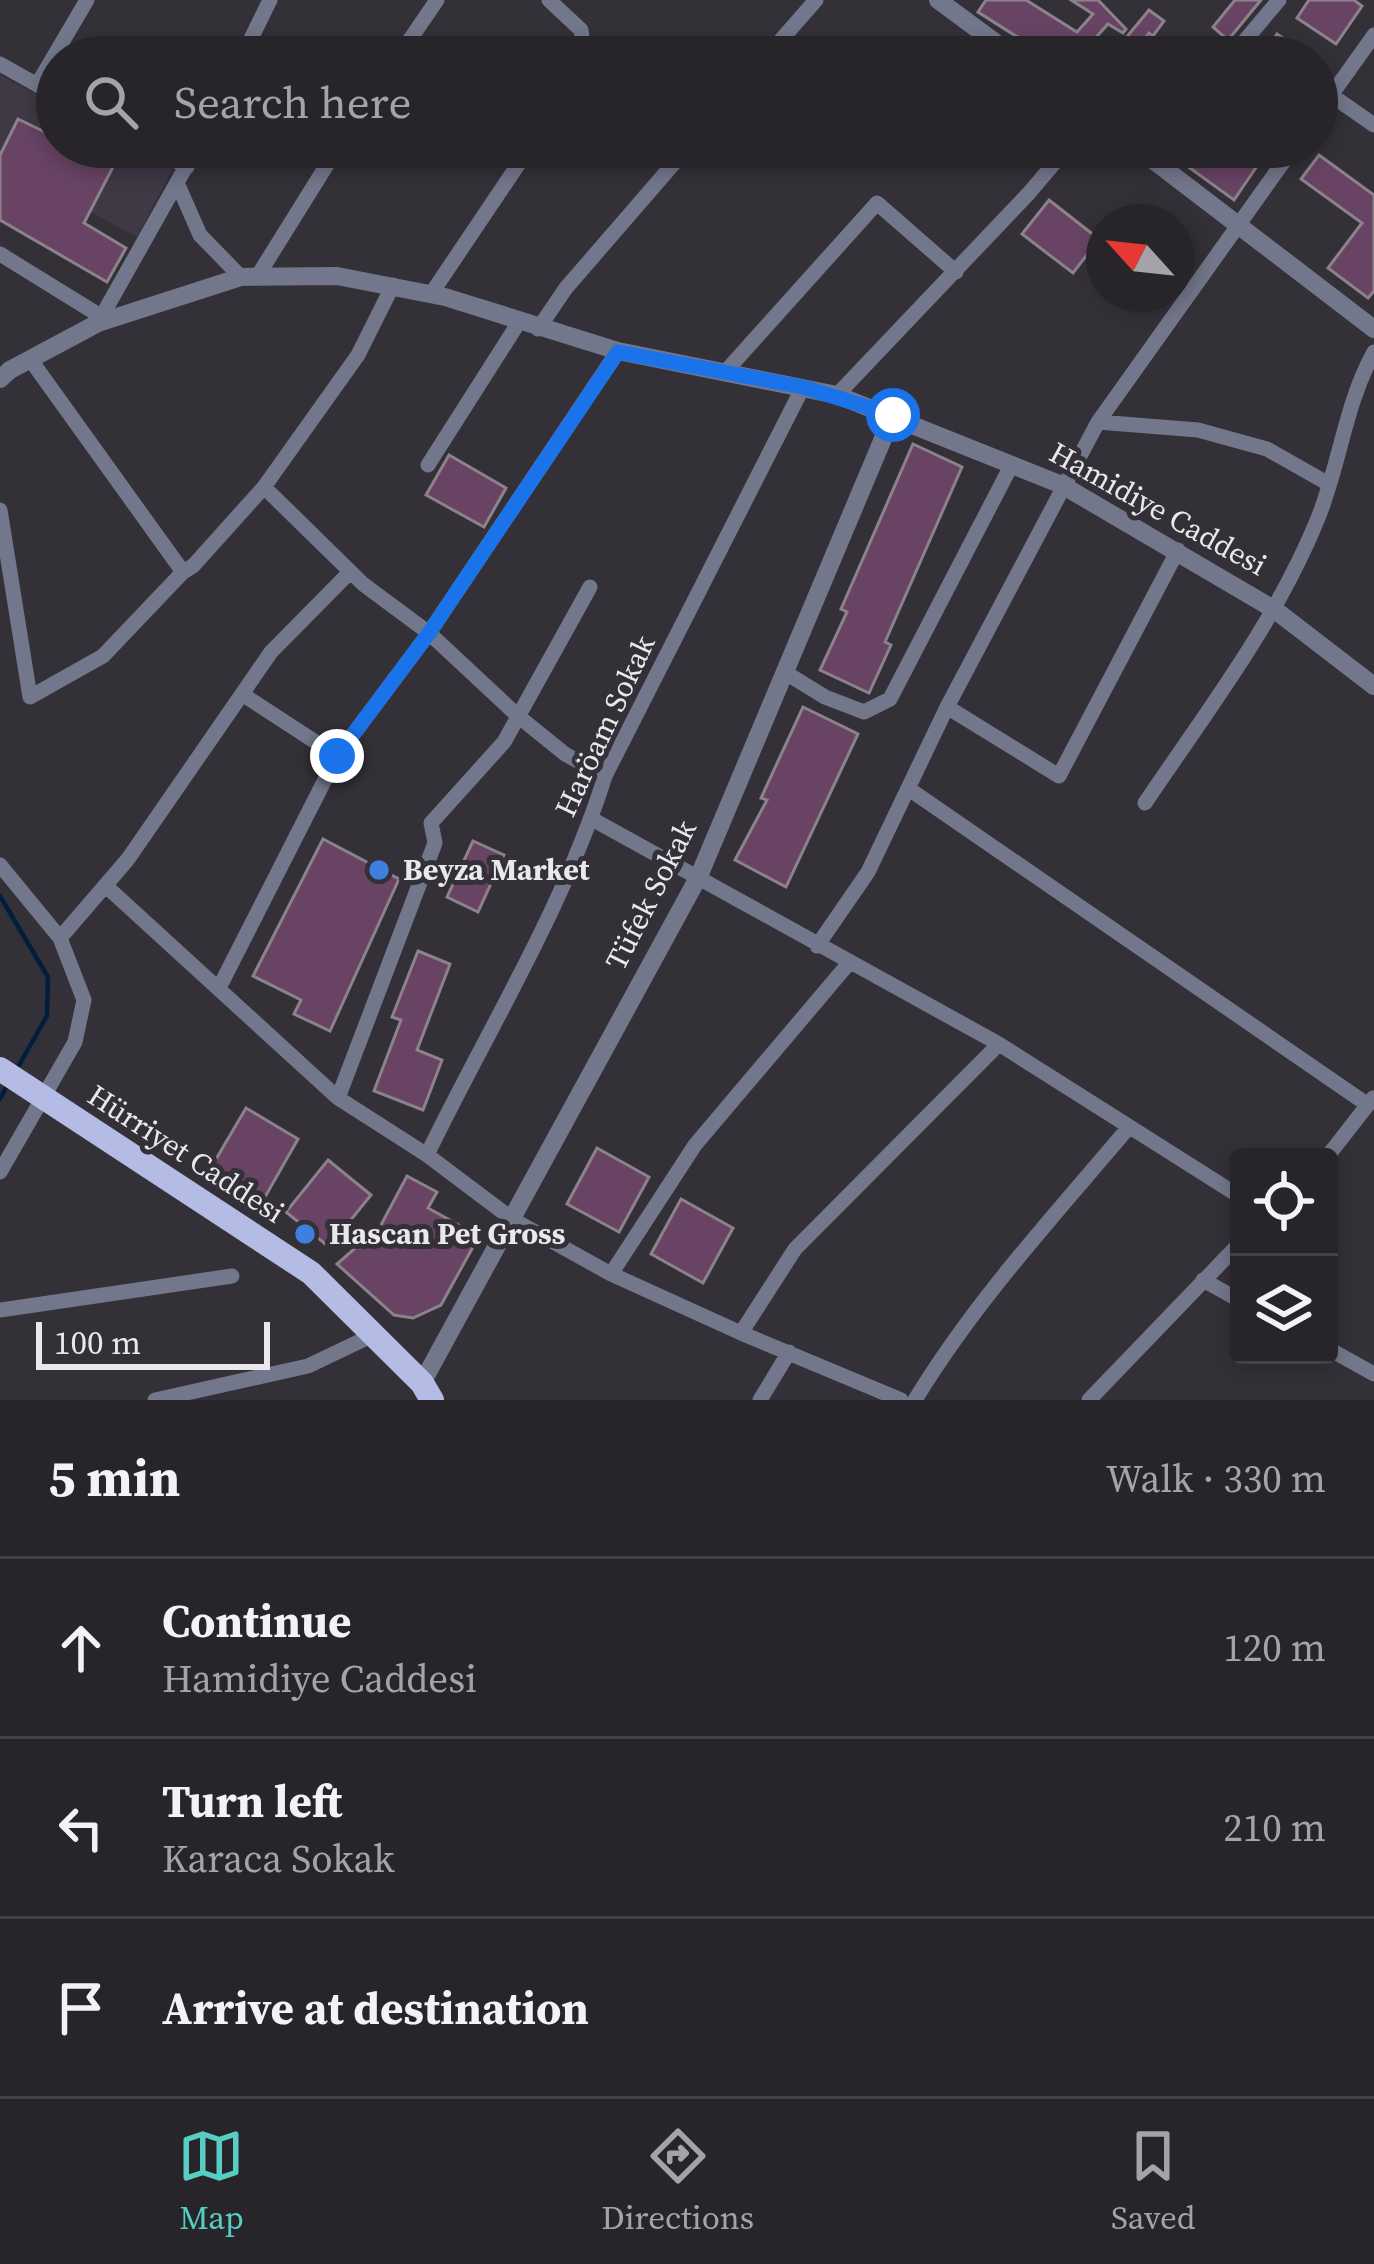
<!DOCTYPE html>
<html lang="en">
<head>
<meta charset="utf-8">
<style>
	body { margin:0; font-family:"Source Serif 4",serif; background:#333036; color:#f1f3f6 }
	.controls { position:absolute; right:36px; bottom:36px; display:grid; overflow:hidden; border-radius:12px; box-shadow:0 6px 18px #0003 }
	.controls button { width:108px; height:108px; display:grid; place-items:center; padding:0; border:0; border-bottom:3px solid #434147; background:#27242a; color:#f1f3f6; font:60px sans-serif }
	.compass { position:absolute; left:1086px; top:204px; width:108px; height:108px; border-radius:50%; background:#27242a; box-shadow:0 6px 18px #0003; rotate:297deg }
	.scale { position:absolute; left:36px; bottom:30px; width:234px; box-sizing:border-box; padding-left:12px; border:6px solid #eae7ed; border-top:0; font-size:33px; line-height:42px; white-space:nowrap; color:#eae7ed; -webkit-text-stroke:9px #343038; paint-order:stroke }
	.stop { position:absolute; width:36px; height:36px; margin:-27px; border:9px solid #1a73e8; border-radius:50%; background:#fff }
	.stop.end { background:#1a73e8; border-color:#fff; box-shadow:0 3px 12px #0008 }
	.list { margin:0; padding:0; list-style:none }
	h2 { display:flex; justify-content:space-between; align-items:center; height:156px; margin:0; padding:0 48px; font-size:51px }
	h2 small { font-size:39px; font-weight:400; color:#a4a4a8 }
	.list li { display:grid; grid-template-columns:78px 1fr auto; gap:36px; align-items:center; box-sizing:border-box; height:180px; padding:0 48px; border-top:3px solid #434147 }
	.list b { display:block; font-size:45px; white-space:nowrap }
	.list p { margin:0; font-size:39px; white-space:nowrap; color:#a4a4a8 }
	.list em { font-size:39px; font-style:normal; color:#a4a4a8 }
	.icon { flex:none; width:66px; height:66px; fill:none; stroke:currentColor; stroke-width:2; stroke-linecap:round; stroke-linejoin:round }
	.map { position:relative; flex:none; width:1374px; height:1400px; overflow:hidden }
	.search { position:absolute; background:#27242a; box-shadow:0 6px 18px #0003; left:36px; right:36px; top:36px; height:132px; display:flex; align-items:center; gap:30px; box-sizing:border-box; padding:0 42px; border-radius:66px; color:#a4a4a8; font-size:45px }
	.sheet { height:696px; background:#27242a }
	nav { display:flex; justify-content:space-around; align-items:center; box-sizing:border-box; height:168px; border-top:3px solid #434147; background:#27242a; font-size:33px; color:#a4a4a8 }
	nav a { display:grid; justify-items:center; gap:6px }
	nav .on { color:#56cec3 }
	.map>svg:first-child { display:block }
	.built { fill:#3f3845 }
	.lines { fill:none; stroke-linecap:round; stroke-linejoin:round }
	.stream { stroke:#001e3d; stroke-width:4.5 }
	.building { fill:#684364; stroke:#8b828a; stroke-width:3 }
	.minor { stroke:#73778b; stroke-width:15 }
	.tertiary { stroke:#73778b; stroke-width:18 }
	.primary { stroke:#b4bbe5; stroke-width:24 }
	.route { stroke:#1a73e8; stroke-width:15 }
	.shop-dot { fill:#3f7fe0; stroke:#343038; stroke-width:4.5 }
	.labels { text-anchor:middle; stroke-width:10; stroke-linejoin:round; paint-order:stroke }
	.street-label { font-size:30px; fill:#eae7ed; stroke:#343038 }
	.poi-label { font-size:30px; font-weight:bold; fill:#eae7ed; stroke:#343038; text-anchor:start }
</style>
</head>
<body>
<div class="map">
<svg width="1374" height="1400" viewBox="0 0 1374 1400">
	<rect width="100%" height="100%" fill="#343038"/>
	<path class="built" d="M 0,75 L 57,105 L 57,147 L 134,147 L 173,168 L 137,237 L 0,163 Z"/>
	<g class="lines">
		<path class="stream" d="M 0,896 L 48,977 L 47,1016 L 18,1067
			M 0,1099 L 9,1082"/>
	</g>
	<path class="building" d="M 986,0 L 1026,0 L 1077,32 L 1093,14 L 1071,0 L 1098,0 L 1126,29 L 1123,33 L 1108,24 L 1078,57 L 1049,57 L 978,12 Z
		M 1235,0 L 1261,0 L 1228,40 L 1213,27 Z
		M 1309,0 L 1354,0 L 1362,6 L 1336,44 L 1297,18 Z
		M 1149,10 L 1164,21 L 1153,36 L 1149,33 L 1131,57 L 1110,57 Z
		M 1277,34 L 1310,57 L 1261,57 Z
		M 18,119 L 57,138 L 57,147 L 74,147 L 113,167 L 84,223 L 126,248 L 107,282 L 0,220 L 0,155 Z
		M 1184,147 L 1270,147 L 1234,200 L 1176,158 Z
		M 1319,155 L 1374,195 L 1374,291 L 1368,298 L 1328,268 L 1362,223 L 1301,179 Z
		M 1049,200 L 1099,239 L 1073,273 L 1022,234 Z
		M 913,444 L 962,467 L 885,642 L 891,645 L 869,693 L 820,670 L 847,612 L 841,609 Z
		M 449,455 L 506,488 L 484,527 L 426,495 Z
		M 803,707 L 858,734 L 786,887 L 735,860 L 767,800 L 761,798 Z
		M 323,839 L 399,879 L 330,1031 L 294,1014 L 301,1000 L 253,976 Z
		M 473,841 L 504,855 L 478,912 L 447,897 Z
		M 418,951 L 450,964 L 417,1050 L 442,1060 L 423,1110 L 374,1091 L 401,1020 L 392,1017 Z
		M 246,1108 L 298,1139 L 265,1197 L 212,1166 Z
		M 597,1148 L 649,1177 L 619,1232 L 567,1204 Z
		M 328,1160 L 371,1195 L 329,1247 L 286,1212 Z
		M 407,1176 L 437,1192 L 428,1208 L 479,1236 L 441,1305 L 413,1318 L 394,1315 L 337,1264 L 369,1236 L 373,1240 Z
		M 681,1199 L 733,1228 L 703,1283 L 651,1254 Z"/>
	<g class="lines">
		<path class="minor" d="M 549,0 L 581,30 L 585,57
			M 242,57 L 270,0
			M 398,57 L 437,0
			M 766,57 L 816,0
			M 1231,57 L 1279,0
			M 0,64 L 57,96
			M 37,85 L 87,0
			M 1331,95 L 1374,125
			M 1317,115 L 1374,35
			M 150,147 L 187,167
			M 178,185 L 200,235 L 241,277
			M 0,254 L 102,317
			M 257,277 L 338,147
			M 431,294 L 530,147
			M 98,323 L 197,147
			M 538,329 L 566,288 L 688,147
			M 30,359 L 183,572
			M 726,371 L 877,203 L 956,272
			M 837,395 L 1029,193 L 1068,147
			M 1098,422 L 1198,430 L 1267,449 L 1327,483
			M 428,465 L 519,322
			M 264,487 L 363,584 L 429,633 L 518,716 L 565,754 L 605,776
			M 0,510 L 30,697 L 103,656 L 183,572 L 193,566 L 264,487 L 358,355 L 393,285
			M 786,673 L 825,697 L 864,712 L 890,699 L 1012,464
			M 242,694 L 337,756
			M 947,707 L 1059,776 L 1178,550
			M 909,789 L 1368,1105
			M 1145,803 C 1207,711 1276,622 1318,518 C 1340,464 1345,404 1374,352
			M 592,819 L 999,1044 L 1239,1196
			M 0,865 L 60,938 L 84,1000 L 75,1042 L 0,1172
			M 107,887 L 338,1098 L 427,1155 L 512,1219 L 611,1274 L 741,1333
			M 60,938 L 128,859 L 271,652 L 350,572
			M 817,946 L 868,872 L 947,707 L 1098,422 L 1294,147
			M 219,988 L 337,756 L 429,633 L 618,351
			M 338,1098 L 435,843 L 431,823 L 504,742 L 590,587
			M 427,1155 C 487,1031 564,908 605,776 L 803,387
			M 1327,1157 L 1373,1098
			M 611,1274 L 695,1145 L 849,963
			M 1203,1280 L 1239,1300
			M 0,1310 L 232,1276
			M 1329,1349 L 1374,1374
			M 155,1400 L 308,1366 L 373,1335
			M 760,1400 L 789,1352
			M 901,1400 L 741,1333 L 795,1249 L 999,1044
			M 915,1400 C 975,1301 1054,1216 1129,1127
			M 1089,1400 L 1239,1244"/>
		<path class="tertiary" d="M 938,0 L 1015,57
			M 1136,147 L 1374,329
			M 0,379 L 10,370 L 98,323 L 241,277 L 337,276 L 445,297 L 618,351 L 837,395 L 1062,485 L 1275,610 L 1374,686
			M 422,1383 L 699,876 L 893,415"/>
		<path class="primary" d="M 0,1069 L 311,1273 L 422,1383 L 432,1400"/>
	</g>
	<g class="lines">
		<path class="route" d="M 337,756 L 429,633 L 618,352 L 803,387 L 893,415"/>
	</g>
	<g class="shop-dot">
		<circle cx="379" cy="870" r="12"/>
		<circle cx="305" cy="1234" r="12"/>
	</g>
	<g class="labels">
		<g class="street-label">
			<text transform="translate(1158 509) rotate(29)" y="10">Hamidiye Caddesi</text>
			<text transform="translate(605 726) rotate(-65)" y="10">Haröam Sokak</text>
			<text transform="translate(651 895) rotate(-63)" y="10">Tüfek Sokak</text>
			<text transform="translate(186 1154) rotate(33)" y="10">Hürriyet Caddesi</text>
		</g>
		<g class="poi-label">
			<text x="403" y="880">Beyza Market</text>
			<text x="329" y="1244">Hascan Pet Gross</text>
		</g>
	</g>
</svg>
<div class="controls">
<button><svg class="icon" aria-label="locate" viewBox="0 0 24 24"><circle cx="12" cy="12" r="6"/><path d="M12 2v4M12 18v4M2 12h4M18 12h4"/></svg></button>
<button><svg class="icon" aria-label="layers" viewBox="0 0 24 24"><path d="M12 4l9 5-9 5-9-5zM3 14l9 5 9-5"/></svg></button>
</div>
<svg class="compass" viewBox="-18 -18 36 36"><path d="M0-13l5 13h-10z" fill="#e53935"/><path d="M0 13l5-13h-10z" fill="#a4a4a8"/></svg>
<div class="scale">100 m</div>
<div class="stop" style="left:893px;top:415px"></div>
<div class="stop end" style="left:337px;top:756px"></div>
<div class="search"><svg class="icon" aria-label="search" viewBox="0 0 24 24"><circle cx="10" cy="10" r="6"/><path d="M15 15l6 6"/></svg>Search here</div>
</div>
<section class="sheet">
<h2>5 min<small>Walk · 330 m</small></h2>
<ul class="list">
<li><svg class="icon" aria-label="ahead" viewBox="0 0 24 24"><path d="M12 20V5M6 11l6-6 6 6"/></svg><div><b>Continue</b><p>Hamidiye Caddesi</p></div><em>120 m</em></li>
<li><svg class="icon" aria-label="left" viewBox="0 0 24 24"><path d="M17 20v-9H6M10 6l-5 5 5 5"/></svg><div><b>Turn left</b><p>Karaca Sokak</p></div><em>210 m</em></li>
<li><svg class="icon" aria-label="arrive" viewBox="0 0 24 24"><path d="M6 21V4h12l-3 4 3 4H6"/></svg><div><b>Arrive at destination</b></div></li>
</ul>
</section>
<nav>
<a class="on"><svg class="icon" aria-label="map" viewBox="0 0 24 24"><path d="M3 6l6-2 6 2 6-2v14l-6 2-6-2-6 2zM9 4v14M15 6v14"/></svg>Map</a>
<a><svg class="icon" aria-label="directions" viewBox="0 0 24 24"><path d="M12 3l9 9-9 9-9-9zM9 14v-3h6M13 9l2 2-2 2"/></svg>Directions</a>
<a><svg class="icon" aria-label="saved" viewBox="0 0 24 24"><path d="M7 4h10v16l-5-4-5 4z"/></svg>Saved</a>
</nav>
</body>
</html>
